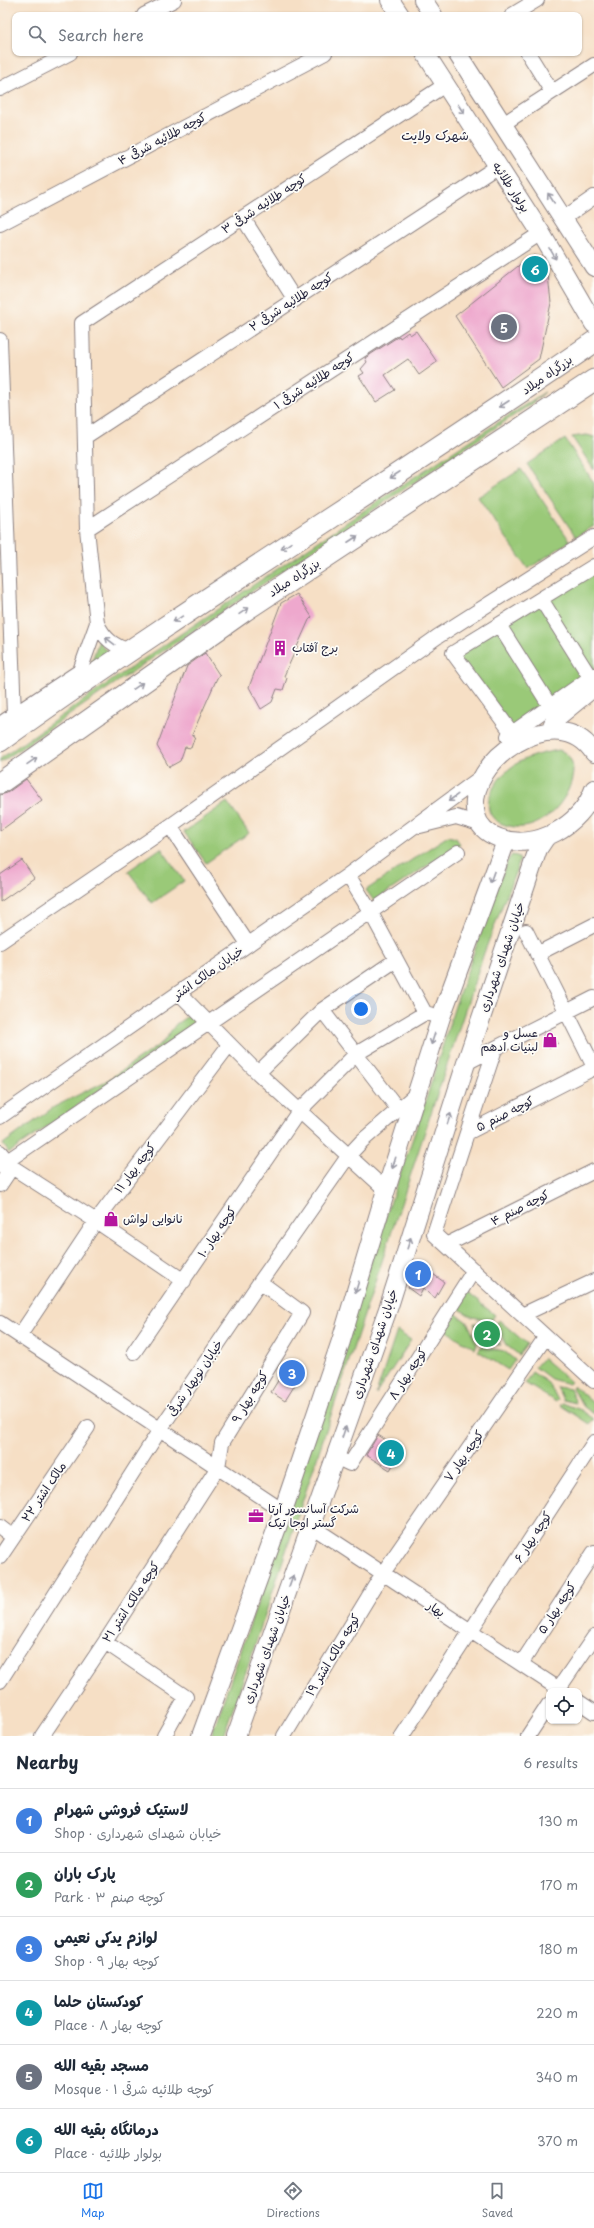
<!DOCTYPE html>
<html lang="en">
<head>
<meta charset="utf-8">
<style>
	body { margin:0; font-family:"Playpen Sans","Playpen Sans Arabic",sans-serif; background:#f6f6f7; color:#1f2937 }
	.controls { position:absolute; right:12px; bottom:12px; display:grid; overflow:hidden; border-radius:8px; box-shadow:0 1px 3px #0004 }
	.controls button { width:36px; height:36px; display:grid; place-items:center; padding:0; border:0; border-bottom:1px solid #e0e1e3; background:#fff; color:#1f2937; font:20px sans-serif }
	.you { position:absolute; left:361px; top:1009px; width:14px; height:14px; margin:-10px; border:3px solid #fff; border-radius:50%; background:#1a73e8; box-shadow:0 0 0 6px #1a73e833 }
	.badge { display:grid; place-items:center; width:26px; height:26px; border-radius:50%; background:#1a73e8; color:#fff; font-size:13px; font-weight:700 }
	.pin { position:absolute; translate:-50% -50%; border:2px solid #fff; box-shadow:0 1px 4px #0006 }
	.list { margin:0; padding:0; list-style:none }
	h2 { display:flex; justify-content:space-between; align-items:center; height:52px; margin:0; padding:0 16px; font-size:17px }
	h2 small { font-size:13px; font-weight:400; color:#747a83 }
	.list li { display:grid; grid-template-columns:26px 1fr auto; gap:12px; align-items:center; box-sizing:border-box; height:64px; padding:0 16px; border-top:1px solid #e0e1e3 }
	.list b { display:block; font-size:15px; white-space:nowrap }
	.list p { margin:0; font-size:13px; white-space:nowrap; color:#747a83 }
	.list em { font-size:13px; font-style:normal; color:#747a83 }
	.icon { flex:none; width:22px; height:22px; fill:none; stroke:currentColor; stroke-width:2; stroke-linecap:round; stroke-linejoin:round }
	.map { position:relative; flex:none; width:594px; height:1736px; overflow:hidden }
	.search { position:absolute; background:#fff; box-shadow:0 1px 3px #0004; left:12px; right:12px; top:12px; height:44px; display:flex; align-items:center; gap:10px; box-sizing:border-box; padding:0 14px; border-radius:8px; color:#747a83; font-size:15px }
	.sheet { height:436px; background:#fff }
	nav { display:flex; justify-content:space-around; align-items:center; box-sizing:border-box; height:56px; border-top:1px solid #e0e1e3; background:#fff; font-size:11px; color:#747a83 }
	nav a { display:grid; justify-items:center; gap:2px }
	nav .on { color:#1a73e8 }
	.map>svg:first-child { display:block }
	.green { fill:#9ac978; stroke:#5e765a }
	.building { fill:#eea8cd }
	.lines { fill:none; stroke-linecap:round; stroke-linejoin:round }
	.minor-casing { stroke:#8c8080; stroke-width:16 }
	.major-casing { stroke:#8c8080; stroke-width:20 }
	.highway-casing { stroke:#8c8080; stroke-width:23 }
	.minor { stroke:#fff; stroke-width:14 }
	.major { stroke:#fff; stroke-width:18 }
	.highway { stroke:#fff; stroke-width:21 }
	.oneway { stroke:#9c9ca7 }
	.labels { text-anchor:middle; stroke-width:3.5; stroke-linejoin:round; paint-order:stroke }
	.street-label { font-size:12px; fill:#22223b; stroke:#fdfcf7 }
	.poi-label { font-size:12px; fill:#22223b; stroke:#fdfcf7; text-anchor:start }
	.neighbourhood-label { font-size:13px; fill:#22223b; stroke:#fdfcf7 }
</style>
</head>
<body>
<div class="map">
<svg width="594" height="1736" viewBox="0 0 594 1736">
	<rect width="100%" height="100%" fill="#fdfcf7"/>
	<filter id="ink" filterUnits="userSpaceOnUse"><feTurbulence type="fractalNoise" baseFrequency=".025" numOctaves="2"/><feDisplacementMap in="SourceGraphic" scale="8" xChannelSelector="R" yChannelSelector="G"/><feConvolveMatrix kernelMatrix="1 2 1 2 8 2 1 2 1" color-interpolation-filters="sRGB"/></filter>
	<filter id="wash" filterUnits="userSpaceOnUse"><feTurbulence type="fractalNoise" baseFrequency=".012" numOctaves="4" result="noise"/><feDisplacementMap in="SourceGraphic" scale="16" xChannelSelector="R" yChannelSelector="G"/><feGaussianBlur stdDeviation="0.9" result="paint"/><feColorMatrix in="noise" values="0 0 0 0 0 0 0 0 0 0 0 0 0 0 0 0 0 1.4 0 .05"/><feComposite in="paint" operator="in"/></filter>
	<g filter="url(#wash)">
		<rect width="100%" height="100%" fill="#f6dfc5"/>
		<path class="green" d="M 545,392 L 531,404 L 114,684 L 0,763 L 0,759 L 111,681 L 402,485 Z
			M 587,435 L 594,437 L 594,470 L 572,437 Z
			M 565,439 L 594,483 L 594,526 L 576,537 L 527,464 Z
			M 521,469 L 570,541 L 528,569 L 478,497 Z
			M 594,568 L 594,672 L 544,599 Z
			M 540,601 L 587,676 L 550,703 L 501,626 Z
			M 498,628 L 546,705 L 512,730 L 455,654 Z
			M 99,640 L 104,649 L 113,653 L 89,669 Z
			M 559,750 C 594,761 557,832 515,827 C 475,822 486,789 509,769 C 523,757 542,753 559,750 Z
			M 227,802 L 249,833 L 206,863 L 184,832 Z
			M 448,836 L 456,838 L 460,844 L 374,901 L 366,890 Z
			M 161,848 L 184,881 L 152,903 L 128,871 Z
			M 512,855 L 517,856 L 520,860 L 484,953 L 248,1666 L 223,1736 L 211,1736 L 266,1579 L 391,1201 L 424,1106 L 455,1006 L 496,890 L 508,860 Z
			M 191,1014 L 198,1022 L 9,1153 L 3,1144 L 54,1107 L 108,1080 L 163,1042 L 176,1024 Z
			M 467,1293 L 495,1315 L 491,1320 L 472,1317 L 458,1308 Z
			M 455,1313 L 468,1323 L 477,1344 L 475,1349 L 445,1330 Z
			M 499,1320 L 527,1344 L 519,1355 L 506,1345 L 496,1325 Z
			M 474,1323 L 492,1327 L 500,1345 L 482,1341 Z
			M 397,1331 L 411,1340 L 376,1394 Z
			M 481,1347 L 504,1351 L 515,1360 L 508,1370 L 478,1351 Z
			M 543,1358 L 571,1382 L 569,1384 L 551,1379 L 535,1367 Z
			M 532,1372 L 548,1383 L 558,1400 L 556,1402 L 525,1383 Z
			M 574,1386 L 594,1404 L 594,1414 L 584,1407 L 572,1388 Z
			M 557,1387 L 570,1389 L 576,1403 L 563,1400 Z
			M 562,1403 L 581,1410 L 594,1419 L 589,1424 L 560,1405 Z"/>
		<g id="blocks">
			<path class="building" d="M 535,255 L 548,275 L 551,303 L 539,359 L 501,387 L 455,316 L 522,263 Z
				M 416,331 L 437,362 L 419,375 L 408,359 L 385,375 L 395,390 L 376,402 L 359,376 L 364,373 L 361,369 L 367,362 L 365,358 L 399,336 L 400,338 L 408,332 L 410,335 Z
				M 297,594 L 312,617 L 309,620 L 284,676 L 287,678 L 283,690 L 277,689 L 272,702 L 261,709 L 249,687 L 281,603 Z
				M 205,653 L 220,676 L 217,678 L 192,735 L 195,736 L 191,748 L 185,747 L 180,761 L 169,767 L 157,746 L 187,666 Z
				M 26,779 L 42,800 L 0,831 L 0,795 L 7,793 Z
				M 22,860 L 34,878 L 0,902 L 0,875 Z
				M 551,1031 L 558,1043 L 549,1048 L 542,1036 Z
				M 419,1264 L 444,1282 L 435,1298 L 423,1288 L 419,1296 L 408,1288 Z
				M 287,1366 L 301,1375 L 285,1401 L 271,1392 Z
				M 378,1435 L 402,1450 L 390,1470 L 366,1455 Z"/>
		</g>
	</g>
	<g filter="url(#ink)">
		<use href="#blocks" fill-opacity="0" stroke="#8c8080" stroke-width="1"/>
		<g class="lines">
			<g class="minor-casing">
				<path id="minor" d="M 144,15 L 174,0
					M 512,15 L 537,0
					M 528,53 L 552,92
					M 0,89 L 70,53
					M 503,124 L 594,65
					M 243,218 L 295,300
					M 564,218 L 594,197
					M 0,224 L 325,53
					M 0,340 L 14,715
					M 85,437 L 498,166
					M 87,529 L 541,233
					M 541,599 L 590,677
					M 499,625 L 550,706
					M 130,651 C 114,646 104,639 97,623 L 87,529 L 82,323 L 445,85
					M 77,679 L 97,623
					M 0,724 L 80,671
					M 512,733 L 453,653 L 594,566
					M 508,736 L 594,675
					M 170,826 L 248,944
					M 420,826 L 456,817 L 480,824
					M 348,875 L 370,911 L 425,1013 L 433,1015
					M 526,931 L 594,1067
					M 0,942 L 170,826 L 437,637 L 594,537
					M 537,954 L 594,925
					M 179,993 L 258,1073 L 386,1190
					M 322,1010 L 398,1109
					M 466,1063 L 594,998
					M 594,1068 L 467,1133 L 434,1234 L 594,1381
					M 258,1073 L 322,1010 L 396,960
					M 0,1117 L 348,875 L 484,775
					M 467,1133 L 495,1049
					M 0,1152 L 12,1167 L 96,1221 L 184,1281
					M 0,1166 L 458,852
					M 0,1185 L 12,1167
					M 446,1245 L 594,1171
					M 522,1315 L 594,1281
					M 0,1323 L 283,1511
					M 20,1335 L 96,1221 L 229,1045
					M 134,1352 L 299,1111 L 356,1054 L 425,1013
					M 335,1457 L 350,1464 L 474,1270
					M 311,1526 L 562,1691
					M 0,1527 L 13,1537
					M 0,1557 L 88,1427
					M 105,1642 L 186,1697 L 164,1736
					M 521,1664 L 594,1552
					M 0,1681 L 161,1428 L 260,1282 L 349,1155 L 362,1141 L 415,1095
					M 557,1691 L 594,1637
					M 579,1702 L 594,1712
					M 42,1736 L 105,1642 L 218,1467 L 222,1443 L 302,1313 L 260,1282
					M 284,1736 L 383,1573 L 545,1338
					M 402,1736 L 594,1442
					M 528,1736 L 549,1704"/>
			</g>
			<g class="major-casing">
				<path id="major" d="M 390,0 L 400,15
					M 423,0 L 433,15
					M 425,53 L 541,233 L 594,324
					M 457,53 L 594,267
					M 550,731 L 555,719 L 594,687
					M 594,753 C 559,698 463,760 476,815 C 479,827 488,834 499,838 C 535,852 582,825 594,789
					M 201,1736 L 283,1511 L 341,1341 L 386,1190 L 441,1017 L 506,841
					M 236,1736 L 389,1306 L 466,1063 L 538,849 L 546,837"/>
			</g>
			<g class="highway-casing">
				<path id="highway" d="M 0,741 C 194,602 398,478 594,342
					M 0,783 L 244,611 L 594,380"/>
			</g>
			<use href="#minor" class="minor"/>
			<use href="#major" class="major"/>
			<use href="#highway" class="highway"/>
		</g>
		<defs><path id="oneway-shaft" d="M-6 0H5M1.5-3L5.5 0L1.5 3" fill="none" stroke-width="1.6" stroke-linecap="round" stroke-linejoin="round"/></defs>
		<g class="oneway">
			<use href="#oneway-shaft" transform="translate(461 109) rotate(57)"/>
			<use href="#oneway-shaft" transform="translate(551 198) rotate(-123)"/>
			<use href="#oneway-shaft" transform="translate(553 254) rotate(60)"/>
			<use href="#oneway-shaft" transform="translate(504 404) rotate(147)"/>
			<use href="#oneway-shaft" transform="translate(395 475) rotate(147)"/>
			<use href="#oneway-shaft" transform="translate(353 539) rotate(-33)"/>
			<use href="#oneway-shaft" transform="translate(286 546) rotate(146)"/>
			<use href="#oneway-shaft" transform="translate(244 611) rotate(-34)"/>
			<use href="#oneway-shaft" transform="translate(178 619) rotate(146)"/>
			<use href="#oneway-shaft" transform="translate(110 641) rotate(-143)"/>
			<use href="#oneway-shaft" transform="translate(138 686) rotate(-35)"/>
			<use href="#oneway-shaft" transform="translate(32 761) rotate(-35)"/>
			<use href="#oneway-shaft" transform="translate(453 798) rotate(143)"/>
			<use href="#oneway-shaft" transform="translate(492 877) rotate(110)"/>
			<use href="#oneway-shaft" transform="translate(433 1039) rotate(108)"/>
			<use href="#oneway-shaft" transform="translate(449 1119) rotate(-72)"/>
			<use href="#oneway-shaft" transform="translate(394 1163) rotate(107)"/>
			<use href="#oneway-shaft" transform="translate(409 1243) rotate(-72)"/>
			<use href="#oneway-shaft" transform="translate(357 1287) rotate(107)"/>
			<use href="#oneway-shaft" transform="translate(344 1432) rotate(-71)"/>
			<use href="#oneway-shaft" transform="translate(291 1581) rotate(-70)"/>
		</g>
	</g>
	<defs>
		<g id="building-bare" transform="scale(1.2)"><path d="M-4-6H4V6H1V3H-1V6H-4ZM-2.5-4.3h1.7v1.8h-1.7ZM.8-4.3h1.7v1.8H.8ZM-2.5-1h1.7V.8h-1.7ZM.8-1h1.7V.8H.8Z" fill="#b5179e" stroke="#fdfcf7" stroke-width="2.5" paint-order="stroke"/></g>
		<g id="shop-bare" transform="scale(1.2)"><path d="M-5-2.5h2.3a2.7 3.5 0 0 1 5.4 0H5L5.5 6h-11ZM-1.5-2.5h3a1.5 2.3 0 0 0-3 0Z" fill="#b5179e" stroke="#fdfcf7" stroke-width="2.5" paint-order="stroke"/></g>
		<g id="office-bare" transform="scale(1.2)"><path d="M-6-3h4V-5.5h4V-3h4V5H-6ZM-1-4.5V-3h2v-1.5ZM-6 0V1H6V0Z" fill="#b5179e" stroke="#fdfcf7" stroke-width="2.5" paint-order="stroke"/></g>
	</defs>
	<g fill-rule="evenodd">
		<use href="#building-bare" x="280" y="648"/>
		<use href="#shop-bare" x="550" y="1040"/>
		<use href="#shop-bare" x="111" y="1219"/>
		<use href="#office-bare" x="256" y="1516"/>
	</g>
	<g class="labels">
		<g class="street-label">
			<text transform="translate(162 139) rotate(-28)" y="4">کوچه طلائیه شرقی ۴</text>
			<text transform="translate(511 187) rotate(57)" y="4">بولوار طلائیه</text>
			<text transform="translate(264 204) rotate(-33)" y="4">کوچه طلائیه شرقی ۳</text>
			<text transform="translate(291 302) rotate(-33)" y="4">کوچه طلائیه شرقی ۲</text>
			<text transform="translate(547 375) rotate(-35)" y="4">بزرگراه میلاد</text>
			<text transform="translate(314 381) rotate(-33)" y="4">کوچه طلائیه شرقی ۱</text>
			<text transform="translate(294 578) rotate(-33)" y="4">بزرگراه میلاد</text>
			<text transform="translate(502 957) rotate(-71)" y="4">خیابان شهدای شهرداری</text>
			<text transform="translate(208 973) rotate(-35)" y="4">خیابان مالک اشتر</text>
			<text transform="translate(505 1114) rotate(-27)" y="4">کوچه صنم ۵</text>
			<text transform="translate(135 1168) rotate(-53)" y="4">کوچه بهار ۱۱</text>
			<text transform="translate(520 1208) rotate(-27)" y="4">کوچه صنم ۴</text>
			<text transform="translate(217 1232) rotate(-56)" y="4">کوچه بهار ۱۰</text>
			<text transform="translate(375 1344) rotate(-71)" y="4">خیابان شهدای شهرداری</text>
			<text transform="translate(408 1374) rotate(-57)" y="4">کوچه بهار ۸</text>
			<text transform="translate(195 1378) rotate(-56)" y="4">خیابان نوبهار شرقی</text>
			<text transform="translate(250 1397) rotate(-59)" y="4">کوچه بهار ۹</text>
			<text transform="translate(464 1456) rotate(-55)" y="4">کوچه بهار ۷</text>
			<text transform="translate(44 1492) rotate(-56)" y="4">مالک اشتر ۲۲</text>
			<text transform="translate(533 1537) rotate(-57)" y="4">کوچه بهار ۶</text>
			<text transform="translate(131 1602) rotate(-57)" y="4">کوچه مالک اشتر ۲۱</text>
			<text transform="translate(557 1608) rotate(-57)" y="4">کوچه بهار ۵</text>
			<text transform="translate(436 1609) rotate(33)" y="4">بهار</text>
			<text transform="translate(267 1649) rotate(-70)" y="4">خیابان شهدای شهرداری</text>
			<text transform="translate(333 1655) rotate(-59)" y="4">کوچه مالک اشتر ۱۹</text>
		</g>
		<g class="poi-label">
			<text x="292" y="652">برج آفتاب</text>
			<text x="538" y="1037" text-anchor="end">عسل و<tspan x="538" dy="14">لبنیات ادهم</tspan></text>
			<text x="123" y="1223">نانوایی لواش</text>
			<text x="268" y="1513">شرکت آسانسور آرتا<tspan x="268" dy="14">گستر اوجا تیک</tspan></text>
		</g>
		<g class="neighbourhood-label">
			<text x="435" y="140">شهرک ولایت</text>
		</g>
	</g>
</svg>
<div class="controls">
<button><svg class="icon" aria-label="locate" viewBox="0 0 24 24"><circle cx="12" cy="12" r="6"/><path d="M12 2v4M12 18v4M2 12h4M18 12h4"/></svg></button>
</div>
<div class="you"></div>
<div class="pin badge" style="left:418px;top:1274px;background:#3f7fe0">1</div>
<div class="pin badge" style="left:487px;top:1334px;background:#2e9e5b">2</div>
<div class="pin badge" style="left:292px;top:1373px;background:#3f7fe0">3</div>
<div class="pin badge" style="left:391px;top:1453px;background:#0f9aa8">4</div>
<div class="pin badge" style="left:504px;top:327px;background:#6b7280">5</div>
<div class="pin badge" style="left:535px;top:269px;background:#0f9aa8">6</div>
<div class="search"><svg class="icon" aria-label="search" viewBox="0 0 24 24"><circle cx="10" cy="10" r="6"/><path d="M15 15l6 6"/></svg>Search here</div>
</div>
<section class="sheet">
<h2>Nearby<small>6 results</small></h2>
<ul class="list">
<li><span class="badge" style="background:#3f7fe0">1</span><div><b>لاستیک فروشی شهرام</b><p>Shop · خیابان شهدای شهرداری</p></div><em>130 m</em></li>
<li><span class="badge" style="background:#2e9e5b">2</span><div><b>پارک باران</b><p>Park · کوچه صنم ۳</p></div><em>170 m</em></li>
<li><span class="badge" style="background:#3f7fe0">3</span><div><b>لوازم یدکی نعیمی</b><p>Shop · کوچه بهار ۹</p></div><em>180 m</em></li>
<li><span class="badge" style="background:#0f9aa8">4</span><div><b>کودکستان حلما</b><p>Place · کوچه بهار ۸</p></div><em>220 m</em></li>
<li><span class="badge" style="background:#6b7280">5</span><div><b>مسجد بقیه الله</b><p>Mosque · کوچه طلائیه شرقی ۱</p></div><em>340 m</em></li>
<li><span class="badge" style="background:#0f9aa8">6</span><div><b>درمانگاه بقیه الله</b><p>Place · بولوار طلائیه</p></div><em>370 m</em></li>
</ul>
</section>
<nav>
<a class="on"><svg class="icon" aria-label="map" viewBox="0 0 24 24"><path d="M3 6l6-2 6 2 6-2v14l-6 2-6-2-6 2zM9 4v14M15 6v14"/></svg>Map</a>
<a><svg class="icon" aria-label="directions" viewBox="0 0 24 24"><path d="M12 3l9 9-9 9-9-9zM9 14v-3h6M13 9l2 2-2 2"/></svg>Directions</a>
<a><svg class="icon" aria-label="saved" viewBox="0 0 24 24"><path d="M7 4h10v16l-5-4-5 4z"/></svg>Saved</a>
</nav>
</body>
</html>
